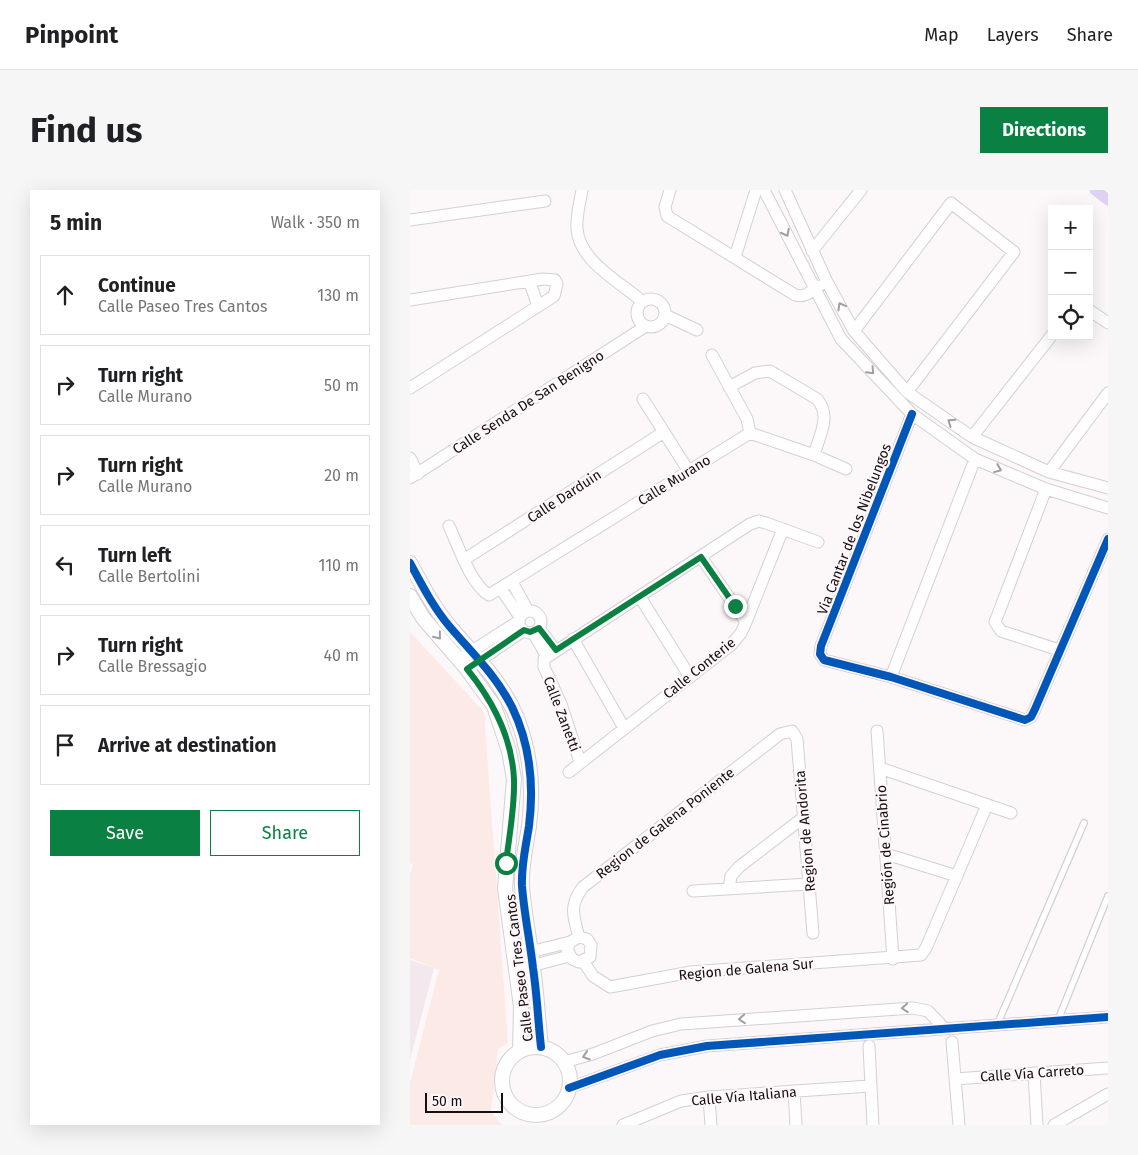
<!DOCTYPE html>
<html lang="en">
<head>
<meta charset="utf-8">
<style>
	body { margin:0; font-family:"Fira Sans",sans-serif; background:#f6f6f6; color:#202124 }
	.controls { position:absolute; right:15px; top:15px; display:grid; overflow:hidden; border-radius:0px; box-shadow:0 5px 20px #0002 }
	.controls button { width:45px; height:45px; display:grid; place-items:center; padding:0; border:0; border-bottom:1px solid #e0e0e0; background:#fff; color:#202124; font:25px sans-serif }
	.scale { position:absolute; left:15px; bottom:12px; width:78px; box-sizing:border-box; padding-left:5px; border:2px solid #140f11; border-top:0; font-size:14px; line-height:18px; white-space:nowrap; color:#140f11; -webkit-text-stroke:4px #fef6f9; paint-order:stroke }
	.stop { position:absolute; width:15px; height:15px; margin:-11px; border:4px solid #0b8043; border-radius:50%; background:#fff }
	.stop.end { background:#0b8043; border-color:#fff; box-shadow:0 1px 5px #0008 }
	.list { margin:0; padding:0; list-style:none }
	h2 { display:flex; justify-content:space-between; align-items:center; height:65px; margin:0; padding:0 20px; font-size:21px }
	h2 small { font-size:16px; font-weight:400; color:#757577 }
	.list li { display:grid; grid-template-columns:32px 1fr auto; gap:15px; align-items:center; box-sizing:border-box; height:80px; margin:0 10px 10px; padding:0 10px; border:1px solid #e0e0e0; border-radius:0px }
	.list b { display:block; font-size:19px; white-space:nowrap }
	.list p { margin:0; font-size:16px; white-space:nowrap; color:#757577 }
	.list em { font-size:16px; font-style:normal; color:#757577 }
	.actions { display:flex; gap:10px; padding:15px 20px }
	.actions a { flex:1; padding:11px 0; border:1px solid #0b8043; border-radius:0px; text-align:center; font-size:18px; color:#0b8043 }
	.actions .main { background:#0b8043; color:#fff }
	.icon { flex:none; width:28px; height:28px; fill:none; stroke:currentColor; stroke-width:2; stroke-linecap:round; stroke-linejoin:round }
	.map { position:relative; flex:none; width:698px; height:935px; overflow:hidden; border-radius:0px }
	header { display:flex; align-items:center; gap:30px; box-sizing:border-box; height:70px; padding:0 25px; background:#fff; border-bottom:1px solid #e0e0e0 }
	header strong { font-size:24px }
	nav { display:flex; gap:28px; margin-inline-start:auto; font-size:18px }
	.intro { display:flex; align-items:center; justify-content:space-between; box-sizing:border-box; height:120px; padding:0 30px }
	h1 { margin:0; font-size:35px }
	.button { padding:12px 22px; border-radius:0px; background:#0b8043; color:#fff; font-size:18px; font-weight:700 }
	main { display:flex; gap:30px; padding:0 30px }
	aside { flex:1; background:#fff; border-radius:0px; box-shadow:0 5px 20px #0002 }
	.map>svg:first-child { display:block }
	.built { fill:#f3e8ed }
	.green { fill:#fbeae5 }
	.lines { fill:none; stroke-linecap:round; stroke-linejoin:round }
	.canal { stroke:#dfd1f4; stroke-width:11 }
	.service-casing { stroke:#d4d0d2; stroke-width:8 }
	.minor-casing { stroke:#d4d0d2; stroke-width:13 }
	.tertiary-casing { stroke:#d4d0d2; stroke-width:16 }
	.service { stroke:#fffefe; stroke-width:5.5 }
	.minor { stroke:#fffefe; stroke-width:11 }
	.tertiary { stroke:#fffefe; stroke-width:14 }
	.cycleway-casing { stroke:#fef6f9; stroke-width:11 }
	.cycleway { stroke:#0057b8; stroke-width:8 }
	.oneway { stroke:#a19e9f }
	.route { stroke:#0b8043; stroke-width:6 }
	.labels { text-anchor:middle; stroke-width:4.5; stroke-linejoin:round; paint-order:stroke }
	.street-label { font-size:14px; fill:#140f11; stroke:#fef6f9 }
</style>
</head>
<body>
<header>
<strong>Pinpoint</strong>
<nav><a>Map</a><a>Layers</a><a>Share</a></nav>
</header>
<div class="intro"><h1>Find us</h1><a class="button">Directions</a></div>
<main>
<aside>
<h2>5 min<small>Walk · 350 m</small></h2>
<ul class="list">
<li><svg class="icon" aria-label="ahead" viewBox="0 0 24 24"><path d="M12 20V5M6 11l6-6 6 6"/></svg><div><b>Continue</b><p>Calle Paseo Tres Cantos</p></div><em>130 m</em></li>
<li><svg class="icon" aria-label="right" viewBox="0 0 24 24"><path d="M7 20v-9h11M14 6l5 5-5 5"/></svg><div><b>Turn right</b><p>Calle Murano</p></div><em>50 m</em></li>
<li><svg class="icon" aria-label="right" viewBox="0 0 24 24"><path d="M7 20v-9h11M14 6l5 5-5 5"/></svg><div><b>Turn right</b><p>Calle Murano</p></div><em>20 m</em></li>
<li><svg class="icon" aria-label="left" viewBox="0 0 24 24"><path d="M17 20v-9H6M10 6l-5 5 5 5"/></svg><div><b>Turn left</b><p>Calle Bertolini</p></div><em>110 m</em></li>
<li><svg class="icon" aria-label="right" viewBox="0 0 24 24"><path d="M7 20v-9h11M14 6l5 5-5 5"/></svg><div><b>Turn right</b><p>Calle Bressagio</p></div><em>40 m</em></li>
<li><svg class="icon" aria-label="arrive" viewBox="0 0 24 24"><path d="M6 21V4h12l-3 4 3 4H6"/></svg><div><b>Arrive at destination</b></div></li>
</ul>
<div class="actions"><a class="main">Save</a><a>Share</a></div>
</aside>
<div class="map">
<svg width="698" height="935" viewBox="0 0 698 935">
	<rect width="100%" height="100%" fill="#fcf8fa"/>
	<path class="built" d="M 0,770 L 24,778 L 0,870 Z"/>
	<path class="green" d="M 0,442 L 74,522 L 98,853 L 88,859 L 81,921 L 92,935 L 0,935 L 0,893 L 29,780 L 0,768 L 0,684 L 3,674 L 0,673 Z"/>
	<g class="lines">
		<path class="canal" d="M 685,0 L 698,10"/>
		<g class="service-casing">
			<path id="service" d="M 648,830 L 698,706
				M 587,835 L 674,633"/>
		</g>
		<g class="minor-casing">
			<path id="minor" d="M 172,0 C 170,12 166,26 167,39 C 169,71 210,92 233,112
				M 260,0 L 255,17 L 257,26 L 385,105 C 397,108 400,101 409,96
				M 354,0 L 431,149 L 502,224 L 565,269 L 636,299 L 698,318
				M 375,0 L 417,92 L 444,141 L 497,202 L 562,247 L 639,282 L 698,298
				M 0,30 L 135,11
				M 402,61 L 451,0
				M 325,67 L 346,0
				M 120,93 L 128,116
				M227 123a14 14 0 1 1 28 0a14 14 0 1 1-28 0Z
				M 0,110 L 133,89 L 145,90 L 147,94 L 144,106 L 0,198
				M 679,120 L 698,133
				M 255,125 L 287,140
				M 444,141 L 541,13 L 604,62 L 497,202
				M 302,165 L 337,229 L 340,243
				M 319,197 L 345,183 L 360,181 L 407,209 C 422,226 409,246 404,265
				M 233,209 L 278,280
				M 502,224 L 411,456 L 410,464 L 414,470 L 481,487 L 615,530 L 621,527 L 625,519 L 698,349
				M 562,247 L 642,145
				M 0,268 L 8,284
				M 639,282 L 698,203
				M 0,288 L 236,136
				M 636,299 L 585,432 L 591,441 L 649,460
				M 39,336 C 48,355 61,395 79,405 L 340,243 L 404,265 L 436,279
				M 291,367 L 336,432
				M 55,369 L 254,242
				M 102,392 L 118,421
				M 91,399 L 110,427
				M 230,407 L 280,487
				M109 432a11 11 0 1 1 22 0a11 11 0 1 1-22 0Z
				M 129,438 L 146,461
				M 123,442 L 137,467
				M 163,449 L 214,538
				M 56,465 L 109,431
				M 57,479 L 113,441
				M 481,487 L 565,269
				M 467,541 L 483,769
				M 170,572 L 151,514 L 134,477 L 134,469 L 340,334 L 349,331 L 356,333 L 408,352
				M 470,578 L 601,623
				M 159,582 L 321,455 L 331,443 L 336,432 L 373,339
				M 476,664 L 547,686
				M 319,699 L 321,686 L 329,677 L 394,627
				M 283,701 L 399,694
				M 169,747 C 163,726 159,715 173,697 L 370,544 L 382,541 L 387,549 L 403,743
				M 104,766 L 160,752 L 169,747 L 177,749 L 181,755 L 180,767 L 169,772 L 162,769 L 157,759 L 160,752
				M 173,771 L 183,786 L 200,797 L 281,782 L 511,765 L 516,758 L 577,615
				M 106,780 L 159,766
				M 542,852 L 549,935
				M 459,856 L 463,935
				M 154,872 L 183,864 L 242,841 L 271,834 L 503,818 L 518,821 L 535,839
				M 624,883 L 627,935
				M 545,889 L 698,878
				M 159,898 L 250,865 L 297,856 L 698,827
				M 384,901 L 386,935
				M 299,907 L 301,935
				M 213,935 L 271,911 L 299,907 L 460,896
				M 644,935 L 698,904"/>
		</g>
		<g class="tertiary-casing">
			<path id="tertiary" d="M 0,373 C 12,395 23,417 40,437 C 63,464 85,484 102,517 C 120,554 124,596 119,636 C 116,656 111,675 112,696 C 114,723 120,751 123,778 C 127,804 128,831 131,857
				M 0,406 L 13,428 L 57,479 L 84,516 L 99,561 L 104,589 L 95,698 L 111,817 L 110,861
				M92 891a34 34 0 1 1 68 0a34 34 0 1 1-68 0Z"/>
		</g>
		<use href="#service" class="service"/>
		<use href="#minor" class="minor"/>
		<use href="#tertiary" class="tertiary"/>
		<g class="cycleway-casing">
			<path id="cycleway" d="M 502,224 L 411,456 L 410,464 L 414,470 L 481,487 L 615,530 L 621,527 L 625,519 L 698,349
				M 0,373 C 12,395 23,417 40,437 C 63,464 85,484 102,517 C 120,554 124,596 119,636 C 116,656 111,675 112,696 C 114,723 120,751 123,778 C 127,804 128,831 131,857
				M 159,898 L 250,865 L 297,856 L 698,827"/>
		</g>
		<use href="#cycleway" class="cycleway"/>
	</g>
	<defs><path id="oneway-chevron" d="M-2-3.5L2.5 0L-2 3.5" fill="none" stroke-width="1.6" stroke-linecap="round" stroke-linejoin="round" transform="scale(1.25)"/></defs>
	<g class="oneway">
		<use href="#oneway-chevron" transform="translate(376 43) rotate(63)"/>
		<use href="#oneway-chevron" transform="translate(431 116) rotate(-119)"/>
		<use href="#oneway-chevron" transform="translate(461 181) rotate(47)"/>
		<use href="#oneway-chevron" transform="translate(541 232) rotate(-145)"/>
		<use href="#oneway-chevron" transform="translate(588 279) rotate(22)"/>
		<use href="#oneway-chevron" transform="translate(28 446) rotate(51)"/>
		<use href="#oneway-chevron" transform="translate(495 818) rotate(176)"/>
		<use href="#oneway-chevron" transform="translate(332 829) rotate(176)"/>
		<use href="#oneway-chevron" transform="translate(176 866) rotate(164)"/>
	</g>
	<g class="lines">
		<path class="route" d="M 96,673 C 99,646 105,617 104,589 C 102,547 83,511 57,479 L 114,440 L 120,442 L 129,438 L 146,460 L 291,367 L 325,416"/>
	</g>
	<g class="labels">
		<g class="street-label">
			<text transform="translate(118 212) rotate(-33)" y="5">Calle Senda De San Benigno</text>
			<text transform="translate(264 290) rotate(-32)" y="5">Calle Murano</text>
			<text transform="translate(154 306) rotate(-33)" y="5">Calle Darduin</text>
			<text transform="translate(444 339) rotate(-69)" y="5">Via Cantar de los Nibelungos</text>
			<text transform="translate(289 478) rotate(-39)" y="5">Calle Conterie</text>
			<text transform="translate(152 524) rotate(69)" y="5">Calle Zanetti</text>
			<text transform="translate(255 633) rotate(-38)" y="5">Region de Galena Poniente</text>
			<text transform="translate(395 641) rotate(-95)" y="5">Region de Andorita</text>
			<text transform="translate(475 655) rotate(-94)" y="5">Región de Cinabrio</text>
			<text transform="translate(109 778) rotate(-97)" y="5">Calle Paseo Tres Cantos</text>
			<text transform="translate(336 779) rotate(-5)" y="5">Region de Galena Sur</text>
			<text transform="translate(622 883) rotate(-4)" y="5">Calle Vía Carreto</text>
			<text transform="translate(334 906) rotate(-5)" y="5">Calle Vía Italiana</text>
		</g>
	</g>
</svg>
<div class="controls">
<button>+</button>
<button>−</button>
<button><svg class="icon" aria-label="locate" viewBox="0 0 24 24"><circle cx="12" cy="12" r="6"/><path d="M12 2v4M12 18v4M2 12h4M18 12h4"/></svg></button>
</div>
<div class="scale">50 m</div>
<div class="stop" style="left:96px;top:673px"></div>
<div class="stop end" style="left:325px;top:416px"></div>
</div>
</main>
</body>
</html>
